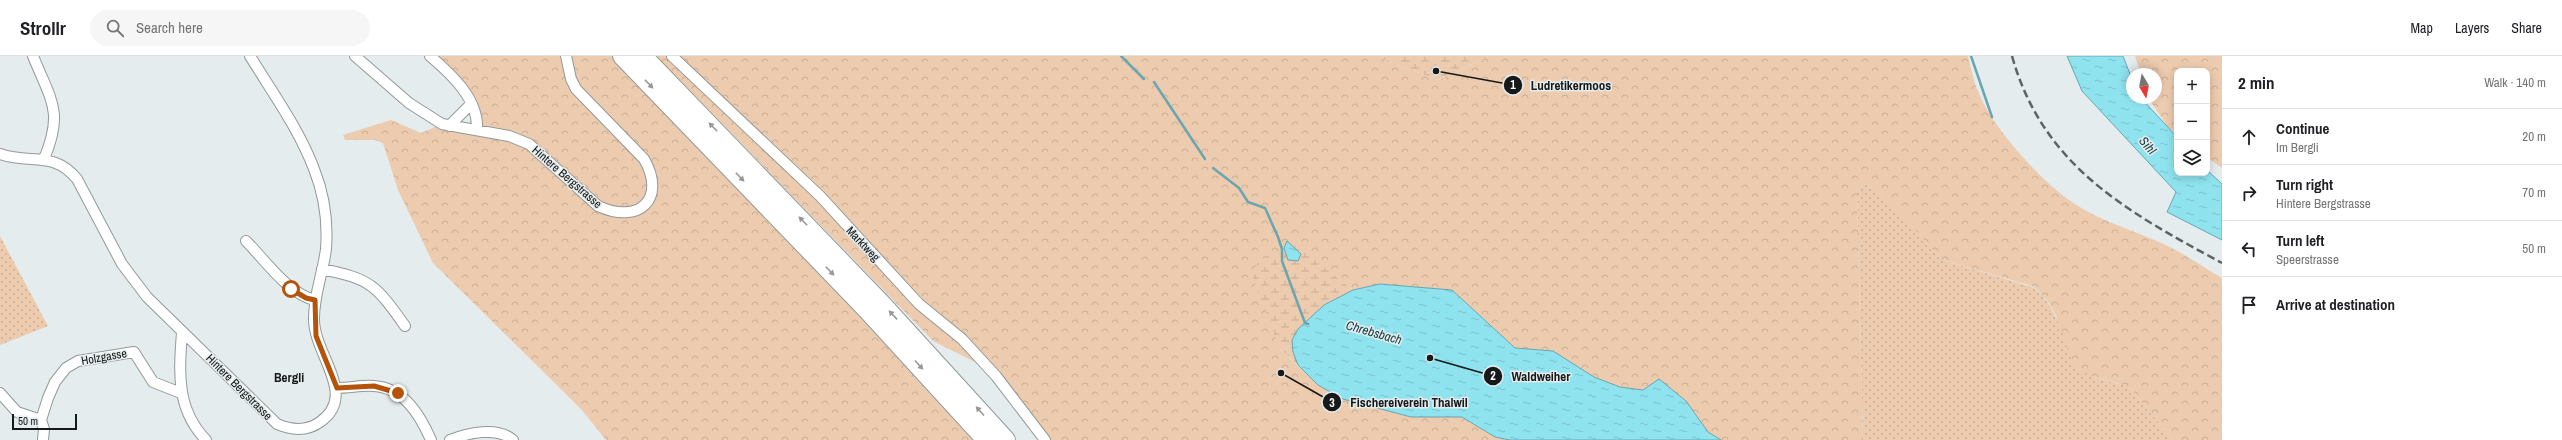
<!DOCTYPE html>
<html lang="en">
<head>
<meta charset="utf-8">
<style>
	body { margin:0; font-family:"Archivo Narrow",sans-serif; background:#f6f6f6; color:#202124 }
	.controls { position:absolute; right:12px; top:12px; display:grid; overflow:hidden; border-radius:8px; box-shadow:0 2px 10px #0003 }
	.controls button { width:36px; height:36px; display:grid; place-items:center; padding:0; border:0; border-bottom:1px solid #e0e0e0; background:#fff; color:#202124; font:20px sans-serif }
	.compass { position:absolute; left:2126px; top:12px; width:36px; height:36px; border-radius:50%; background:#fff; box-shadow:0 2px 10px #0003; rotate:170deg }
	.scale { position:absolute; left:12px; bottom:10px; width:65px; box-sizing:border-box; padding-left:4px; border:2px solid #161819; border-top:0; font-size:11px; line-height:14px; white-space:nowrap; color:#161819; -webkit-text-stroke:3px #e5eced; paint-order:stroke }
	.stop { position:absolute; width:12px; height:12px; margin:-9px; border:3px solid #b45309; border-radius:50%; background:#fff }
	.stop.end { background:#b45309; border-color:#fff; box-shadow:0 1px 4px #0008 }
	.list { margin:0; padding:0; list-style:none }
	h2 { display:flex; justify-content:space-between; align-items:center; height:52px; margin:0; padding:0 16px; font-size:17px }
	h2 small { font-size:13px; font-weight:400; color:#757577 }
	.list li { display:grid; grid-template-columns:26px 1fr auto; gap:12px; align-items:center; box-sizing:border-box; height:56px; padding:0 16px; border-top:1px solid #e0e0e0 }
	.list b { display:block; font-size:15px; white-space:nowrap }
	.list p { margin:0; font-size:13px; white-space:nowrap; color:#757577 }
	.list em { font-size:13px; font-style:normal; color:#757577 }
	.icon { flex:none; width:22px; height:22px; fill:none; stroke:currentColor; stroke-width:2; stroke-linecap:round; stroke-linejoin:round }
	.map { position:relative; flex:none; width:2222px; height:384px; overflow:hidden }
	header { display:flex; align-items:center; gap:24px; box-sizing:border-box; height:56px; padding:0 20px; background:#fff; border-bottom:1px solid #e0e0e0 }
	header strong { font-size:19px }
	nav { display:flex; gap:22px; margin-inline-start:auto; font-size:14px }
	.search { width:280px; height:36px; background:#f6f6f6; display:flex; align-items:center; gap:10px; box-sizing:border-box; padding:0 14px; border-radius:22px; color:#757577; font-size:15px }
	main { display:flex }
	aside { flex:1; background:#fff }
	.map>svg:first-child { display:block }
	.grass { fill:url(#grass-dots) }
	.forest { fill:url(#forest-crowns) }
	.wetland { fill:url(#wetland-marsh) }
	.water { fill:url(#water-ripples); stroke:#6aa6af }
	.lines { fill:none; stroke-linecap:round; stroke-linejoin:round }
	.stream { stroke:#6aa6af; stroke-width:2.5 }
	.street-casing { stroke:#929999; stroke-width:12 }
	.highway-casing { stroke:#929999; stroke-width:20 }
	.street { stroke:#fff; stroke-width:10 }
	.highway { stroke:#fff; stroke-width:18 }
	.rail { stroke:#5e6263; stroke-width:2.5; stroke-dasharray:8 4; stroke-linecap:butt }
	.oneway { fill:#969798 }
	.route { stroke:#b45309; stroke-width:5 }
	.labels { text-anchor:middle; stroke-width:3; stroke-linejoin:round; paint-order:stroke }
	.street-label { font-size:12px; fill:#161819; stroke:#e5eced }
	.water-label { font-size:13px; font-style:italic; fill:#194146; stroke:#e5eced }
	.neighbourhood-label { font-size:13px; font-weight:bold; fill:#161819; stroke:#e5eced }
	.leader { fill:none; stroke:#161819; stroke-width:1.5 }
	.callout-dot { fill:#161819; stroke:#e5eced; stroke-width:1.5 }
	.mark-label { font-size:12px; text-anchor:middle; font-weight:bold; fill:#fff }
	.callout-label { font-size:13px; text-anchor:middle; font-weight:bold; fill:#161819; stroke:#e5eced; stroke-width:3; stroke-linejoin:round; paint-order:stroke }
</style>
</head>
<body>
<header>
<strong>Strollr</strong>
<div class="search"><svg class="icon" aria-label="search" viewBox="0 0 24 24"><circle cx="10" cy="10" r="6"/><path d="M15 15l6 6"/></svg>Search here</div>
<nav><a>Map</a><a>Layers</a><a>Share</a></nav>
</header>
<main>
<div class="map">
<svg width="2222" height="384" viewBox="0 0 2222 384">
	<defs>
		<pattern id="grass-dots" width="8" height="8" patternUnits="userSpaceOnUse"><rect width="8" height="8" fill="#edcbae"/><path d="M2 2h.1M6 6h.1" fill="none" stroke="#caae95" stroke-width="1.8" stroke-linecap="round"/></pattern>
		<pattern id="forest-crowns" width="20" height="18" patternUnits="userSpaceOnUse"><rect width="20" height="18" fill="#edcbae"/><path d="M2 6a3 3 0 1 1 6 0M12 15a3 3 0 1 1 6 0" fill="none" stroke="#caae95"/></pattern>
		<pattern id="wetland-marsh" width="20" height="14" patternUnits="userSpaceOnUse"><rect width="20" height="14" fill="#edcbae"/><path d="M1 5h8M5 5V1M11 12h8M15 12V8" fill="none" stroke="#caae95"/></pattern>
		<pattern id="water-ripples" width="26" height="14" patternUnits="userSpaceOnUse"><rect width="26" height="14" fill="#8ee3ef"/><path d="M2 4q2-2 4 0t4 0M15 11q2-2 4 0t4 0" fill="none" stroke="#7ac2cc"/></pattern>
	</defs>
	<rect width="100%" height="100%" fill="#e5eced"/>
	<path class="grass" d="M 1863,128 L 1868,129 L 1910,168 L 1942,204 L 2032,231 C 2049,242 2054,259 2064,276 C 2072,292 2083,306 2093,321 L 2126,330 L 2132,334 L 2173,384 L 1863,384 L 1857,137 L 1858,132 Z
		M 0,180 L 48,270 L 0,289 Z"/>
	<path class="forest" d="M 430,0 L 1381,0 L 1389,6 L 1439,24 L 1489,0 L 1968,0 C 1971,12 1973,24 1978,35 C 1991,71 2046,131 2078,150 C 2104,166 2132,174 2159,186 C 2181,195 2201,210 2222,222 L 2222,384 L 2173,384 L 2132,334 C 2113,321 2087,327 2072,305 C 2068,298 2067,289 2064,282 C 2059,262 2049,242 2032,230 L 1942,204 L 1910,168 L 1868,129 L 1863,128 L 1858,132 L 1857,137 L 1863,384 L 1721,384 L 1708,376 L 1686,345 L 1643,334 L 1620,331 L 1594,321 L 1553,295 L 1515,292 L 1452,234 L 1380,228 L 1353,234 L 1292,187 L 1279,292 L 1318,329 L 1411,361 L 1462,361 L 1495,381 L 1510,384 L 1050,384 L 999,318 L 933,285 L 674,18 L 649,42 L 837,236 L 973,384 L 606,384 L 581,353 L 433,207 L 398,134 L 383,87 L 375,84 L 345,84 L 343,79 L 391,64 L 421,77 L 442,68 L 477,74 L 471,48 Z
		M 2135,0 L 2222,0 L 2222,112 L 2207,101 L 2207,15 L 2177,15 L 2177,78 L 2167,70 L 2149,43 L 2156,42 L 2156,18 L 2141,18 Z"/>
	<path class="wetland" d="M 1381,0 L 1489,0 L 1439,24 L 1389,6 Z
		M 1292,186 L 1353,234 L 1324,249 L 1293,296 L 1298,309 L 1279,292 L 1253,222 L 1258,205 Z"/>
	<path class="water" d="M 2067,0 L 2123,0 L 2132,23 L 2132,42 L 2141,42 L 2177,81 L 2177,117 L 2207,117 L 2207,114 L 2222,128 L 2222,184 L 2167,156 L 2176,136 L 2082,35 Z
		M 1287,185 L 1301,198 L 1298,205 L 1288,204 L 1284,192 Z
		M 1380,228 L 1452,234 L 1515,292 L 1553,295 L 1594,321 L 1620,331 L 1643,334 L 1659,323 L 1686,345 L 1708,376 L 1721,384 L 1510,384 L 1495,381 L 1462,361 L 1411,361 L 1343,343 L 1318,329 L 1298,309 L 1293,296 L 1292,284 L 1298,273 L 1324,249 L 1353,234 Z"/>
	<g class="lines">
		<path class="stream" d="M 1121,0 L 1144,23
			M 1971,0 L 1992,61
			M 1154,26 L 1205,103
			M 1213,112 L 1239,132 L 1248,146 L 1265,152 L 1278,181 L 1282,193 L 1282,205 L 1305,267 L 1308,268"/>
		<g class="street-casing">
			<path id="street" d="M 33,0 C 51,45 64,55 44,103
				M 355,0 L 409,47 L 442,68 L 509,80 L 529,88 L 598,150 C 639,169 667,143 644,103 L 576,33 L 571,23 L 566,0
				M 430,0 C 451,18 479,43 477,74
				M 672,0 L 820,140 L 919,248 L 962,283 L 996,320 L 1045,384
				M 449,70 L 471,48
				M 0,98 C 30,109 53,94 77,123 L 122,208 L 147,241 L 277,368 C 291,374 306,376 320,366 C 359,339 313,298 314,262 C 314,238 323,217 326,193 C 328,167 324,138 314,113 C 299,73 272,36 250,0
				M 246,185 C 266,205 288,238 315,244
				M 322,213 C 371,223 376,229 405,270
				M 182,276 C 179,317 176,353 206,384
				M 337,332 C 350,332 362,329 374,330 C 404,332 420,359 431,384
				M 0,337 L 17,356 L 41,364
				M 43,384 L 44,373 L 41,364 L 48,342 L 55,326 L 66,312 L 78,305 L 134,296 L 153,326 L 181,337
				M 450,384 C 467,377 497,370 513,384"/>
		</g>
		<g class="highway-casing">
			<path id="highway" d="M 622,0 L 866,253 L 986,384
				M 643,0 L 883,249 L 1006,384"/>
		</g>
		<use href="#street" class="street"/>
		<use href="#highway" class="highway"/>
		<path class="rail" d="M 2012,0 C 2043,111 2128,156 2222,207"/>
	</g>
	<defs><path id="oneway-solid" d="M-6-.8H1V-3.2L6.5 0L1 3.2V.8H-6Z"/></defs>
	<g class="oneway">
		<use href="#oneway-solid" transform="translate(649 28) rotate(46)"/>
		<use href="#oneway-solid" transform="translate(713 71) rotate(-134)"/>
		<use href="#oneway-solid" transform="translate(740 121) rotate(46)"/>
		<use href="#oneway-solid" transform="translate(803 165) rotate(-134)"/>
		<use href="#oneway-solid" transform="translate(830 215) rotate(46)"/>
		<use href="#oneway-solid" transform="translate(893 259) rotate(-133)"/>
		<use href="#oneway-solid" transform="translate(919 309) rotate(48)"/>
		<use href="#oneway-solid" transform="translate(980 355) rotate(-132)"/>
	</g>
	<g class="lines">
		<path class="route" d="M 291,233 L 306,242 L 315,244 L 316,280 L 337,332 L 374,330 L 398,337"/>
	</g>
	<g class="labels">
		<g class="street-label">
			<text transform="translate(567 121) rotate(41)" y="4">Hintere Bergstrasse</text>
			<text transform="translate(863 188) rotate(47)" y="4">Marktweg</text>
			<text transform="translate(104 301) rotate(-10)" y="4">Holzgasse</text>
			<text transform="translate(239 331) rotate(45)" y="4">Hintere Bergstrasse</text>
		</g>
		<g class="water-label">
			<text transform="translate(2148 89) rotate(49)" y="5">Sihl</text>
			<text transform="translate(1374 276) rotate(16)" y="5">Chrebsbach</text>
		</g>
		<g class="neighbourhood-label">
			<text x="289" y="326">Bergli</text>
		</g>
	</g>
	<path class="leader" d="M1436 15L1513 29M1430 302L1493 320M1281 317L1332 346"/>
	<g class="callout-dot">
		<circle cx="1436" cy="15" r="4"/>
		<circle cx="1430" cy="302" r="4"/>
		<circle cx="1281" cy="317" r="4"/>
		<circle cx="1513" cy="29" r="10"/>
		<circle cx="1493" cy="320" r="10"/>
		<circle cx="1332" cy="346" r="10"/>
	</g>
	<g class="mark-label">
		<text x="1513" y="33">1</text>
		<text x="1493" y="324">2</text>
		<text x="1332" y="351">3</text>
	</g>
	<g class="callout-label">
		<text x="1571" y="34">Ludretikermoos</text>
		<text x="1541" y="325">Waldweiher</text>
		<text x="1409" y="351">Fischereiverein Thalwil</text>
	</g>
</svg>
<div class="controls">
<button>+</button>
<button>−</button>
<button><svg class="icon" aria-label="layers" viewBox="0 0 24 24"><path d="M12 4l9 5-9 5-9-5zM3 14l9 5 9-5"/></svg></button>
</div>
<svg class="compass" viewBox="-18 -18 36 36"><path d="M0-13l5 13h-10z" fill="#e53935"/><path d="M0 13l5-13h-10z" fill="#757577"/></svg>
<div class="scale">50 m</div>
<div class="stop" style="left:291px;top:233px"></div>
<div class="stop end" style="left:398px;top:337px"></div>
</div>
<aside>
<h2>2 min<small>Walk · 140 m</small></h2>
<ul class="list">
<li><svg class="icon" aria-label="ahead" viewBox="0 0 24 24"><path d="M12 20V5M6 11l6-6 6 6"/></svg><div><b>Continue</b><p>Im Bergli</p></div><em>20 m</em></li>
<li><svg class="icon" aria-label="right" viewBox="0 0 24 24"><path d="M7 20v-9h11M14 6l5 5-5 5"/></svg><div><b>Turn right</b><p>Hintere Bergstrasse</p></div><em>70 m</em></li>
<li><svg class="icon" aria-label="left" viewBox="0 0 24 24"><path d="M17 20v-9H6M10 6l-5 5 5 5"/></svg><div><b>Turn left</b><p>Speerstrasse</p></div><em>50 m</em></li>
<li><svg class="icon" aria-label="arrive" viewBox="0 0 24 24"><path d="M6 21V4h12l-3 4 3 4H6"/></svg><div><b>Arrive at destination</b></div></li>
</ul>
</aside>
</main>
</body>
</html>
